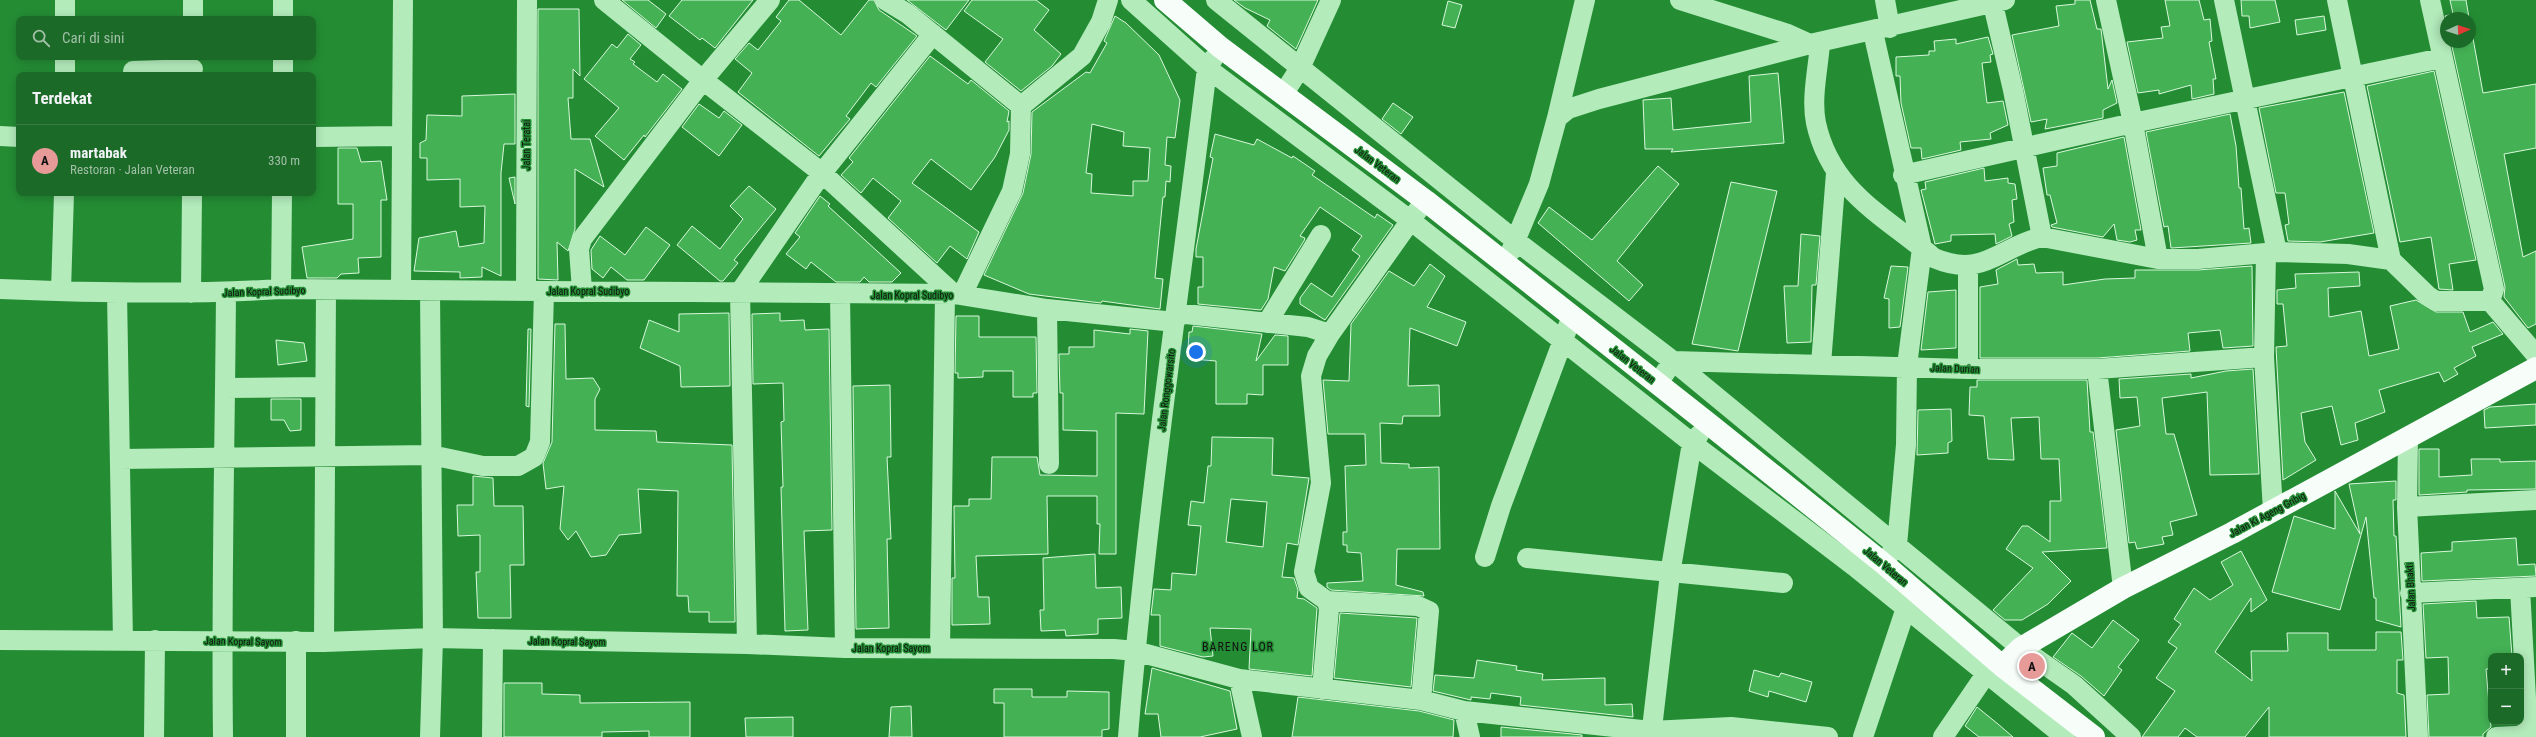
<!DOCTYPE html>
<html lang="id">
<head>
<meta charset="utf-8">
<style>
	body { margin:0; font-family:"Roboto Condensed",sans-serif; background:#287233; color:#f1f3f6 }
	.controls { position:absolute; right:12px; bottom:12px; display:grid; overflow:hidden; border-radius:8px; box-shadow:0 2px 10px #0003 }
	.controls button { width:36px; height:36px; display:grid; place-items:center; padding:0; border:0; border-bottom:1px solid #397d44; background:#1b6a27; color:#f1f3f6; font:20px sans-serif }
	.compass { position:absolute; left:2440px; top:12px; width:36px; height:36px; border-radius:50%; background:#1b6a27; box-shadow:0 2px 10px #0003; rotate:87deg }
	.you { position:absolute; left:1196px; top:352px; width:14px; height:14px; margin:-10px; border:3px solid #fff; border-radius:50%; background:#1a73e8; box-shadow:0 0 0 6px #1a73e833 }
	.badge { display:grid; place-items:center; width:26px; height:26px; border-radius:50%; background:#e69b98; color:#111; font-size:13px; font-weight:700 }
	.pin { position:absolute; translate:-50% -50%; border:2px solid #fff; box-shadow:0 1px 4px #0006 }
	.list { margin:0; padding:0; list-style:none }
	h2 { display:flex; justify-content:space-between; align-items:center; height:52px; margin:0; padding:0 16px; font-size:17px }
	h2 small { font-size:13px; font-weight:400; color:#a0bfa7 }
	.list li { display:grid; grid-template-columns:26px 1fr auto; gap:12px; align-items:center; box-sizing:border-box; height:72px; padding:0 16px; border-top:1px solid #397d44 }
	.list b { display:block; font-size:15px; white-space:nowrap }
	.list p { margin:0; font-size:13px; white-space:nowrap; color:#a0bfa7 }
	.list em { font-size:13px; font-style:normal; color:#a0bfa7 }
	.icon { flex:none; width:22px; height:22px; fill:none; stroke:currentColor; stroke-width:2; stroke-linecap:round; stroke-linejoin:round }
	.map { position:relative; flex:none; width:2536px; height:737px; overflow:hidden }
	.search { position:absolute; background:#1b6a27; box-shadow:0 2px 10px #0003; left:16px; top:16px; width:300px; height:44px; display:flex; align-items:center; gap:10px; box-sizing:border-box; padding:0 14px; border-radius:8px; color:#a0bfa7; font-size:15px }
	.panel { position:absolute; background:#1b6a27; box-shadow:0 2px 10px #0003; left:16px; top:72px; width:300px; height:124px; border-radius:8px }
	.map>svg:first-child { display:block }
	.building { fill:#44b154; stroke:#d8f8dc; fill-rule:evenodd }
	.lines { fill:none; stroke-linecap:round; stroke-linejoin:round }
	.minor { stroke:#b3ebbb; stroke-width:20 }
	.major { stroke:#f7fef9; stroke-width:22 }
	.labels { text-anchor:middle; stroke-width:3; stroke-linejoin:round; paint-order:stroke }
	.street-label { font-size:10px; fill:#111; stroke:#248d34 }
	.quarter-label { font-size:12px; letter-spacing:1px; fill:#111; stroke:#248d34 }
</style>
</head>
<body>
<div class="map">
<svg width="2536" height="737" viewBox="0 0 2536 737">
	<rect width="100%" height="100%" fill="#248d34"/>
	<path class="building" d="M 622,0 L 648,0 L 666,14 L 656,28 Z
		M 682,0 L 753,0 L 715,48 L 702,38 L 700,40 L 669,16 Z
		M 789,0 L 799,0 L 841,35 L 869,0 L 874,0 L 879,10 L 917,36 L 876,87 L 871,83 L 846,116 L 850,119 L 819,156 L 738,92 L 752,73 L 735,59 L 749,43 L 758,50 L 781,21 L 776,17 Z
		M 907,0 L 969,0 L 946,30 Z
		M 972,0 L 1036,0 L 1049,10 L 1034,30 L 1061,54 L 1052,66 L 1021,91 L 985,62 L 1003,39 L 964,11 Z
		M 1234,0 L 1318,0 L 1296,49 L 1267,26 L 1270,20 L 1245,8 Z
		M 2075,0 L 2090,0 L 2097,29 L 2101,29 L 2108,89 L 2112,80 L 2117,103 L 2103,110 L 2103,118 L 2045,129 L 2047,119 L 2031,122 L 2012,35 L 2059,26 L 2056,6 L 2075,4 Z
		M 2165,0 L 2199,0 L 2204,20 L 2210,19 L 2212,41 L 2209,42 L 2216,79 L 2213,79 L 2214,94 L 2192,99 L 2191,85 L 2159,94 L 2159,90 L 2138,93 L 2127,42 L 2163,38 L 2161,27 L 2170,26 Z
		M 2241,0 L 2275,0 L 2280,22 L 2250,28 L 2249,16 L 2242,16 Z
		M 2450,0 L 2466,0 L 2469,18 L 2446,19 L 2445,16 L 2453,14 Z
		M 1448,1 L 1462,5 L 1455,28 L 1442,25 Z
		M 538,9 L 579,9 L 580,76 L 573,69 L 573,98 L 568,98 L 571,139 L 590,139 L 604,187 L 575,169 L 575,229 L 568,251 L 557,242 L 558,280 L 538,279 Z
		M 1115,16 L 1126,23 L 1159,55 L 1180,100 L 1175,138 L 1167,137 L 1165,165 L 1171,166 L 1170,182 L 1166,181 L 1165,197 L 1163,197 L 1155,278 L 1163,279 L 1160,309 L 1102,301 L 1101,303 L 1029,294 L 984,275 L 1023,193 L 1031,154 L 1032,112 L 1086,72 L 1090,73 L 1107,43 L 1104,41 ZM 1092,124 L 1124,132 L 1123,146 L 1150,148 L 1148,181 L 1133,181 L 1133,196 L 1091,193 L 1092,174 L 1086,173 Z
		M 2324,16 L 2326,30 L 2297,35 L 2295,20 Z
		M 2470,22 L 2483,93 L 2536,84 L 2536,148 L 2504,154 L 2523,257 L 2536,251 L 2536,324 L 2528,328 L 2504,297 L 2505,287 L 2451,42 L 2470,42 Z
		M 628,34 L 641,45 L 630,59 L 635,62 L 633,64 L 657,82 L 663,74 L 682,89 L 645,137 L 644,135 L 624,160 L 595,136 L 619,108 L 584,79 L 612,44 L 617,48 Z
		M 1988,37 L 1993,54 L 1990,55 L 1991,62 L 1982,63 L 1987,103 L 2003,101 L 2008,125 L 1990,133 L 1991,139 L 1960,142 L 1961,150 L 1922,159 L 1921,148 L 1911,148 L 1901,103 L 1900,76 L 1896,76 L 1896,57 L 1929,55 L 1929,51 L 1935,51 L 1934,41 L 1956,39 L 1956,44 Z
		M 930,56 L 968,84 L 971,80 L 1009,111 L 1007,122 L 1009,121 L 1009,130 L 995,157 L 971,190 L 931,159 L 912,183 L 979,232 L 967,259 L 950,246 L 937,263 L 888,218 L 901,201 L 873,178 L 861,193 L 841,175 L 853,162 L 849,158 Z
		M 2434,71 L 2476,260 L 2449,264 L 2453,290 L 2439,289 L 2431,237 L 2400,242 L 2367,86 Z
		M 1778,73 L 1784,143 L 1671,152 L 1673,149 L 1645,149 L 1643,100 L 1671,98 L 1673,130 L 1751,122 L 1749,76 Z
		M 2344,92 L 2374,233 L 2320,242 L 2288,241 L 2285,225 L 2289,224 L 2285,193 L 2276,193 L 2259,108 Z
		M 515,94 L 515,144 L 504,144 L 501,173 L 501,276 L 482,267 L 482,277 L 460,278 L 460,272 L 414,271 L 419,238 L 456,231 L 459,247 L 484,243 L 485,206 L 460,207 L 460,179 L 427,180 L 427,158 L 420,158 L 420,143 L 426,140 L 427,115 L 462,116 L 462,96 Z
		M 1393,103 L 1413,117 L 1401,134 L 1382,119 Z
		M 699,104 L 719,118 L 724,111 L 742,125 L 719,156 L 682,127 Z
		M 2230,114 L 2236,146 L 2239,188 L 2241,188 L 2244,229 L 2249,228 L 2251,243 L 2171,248 L 2168,226 L 2164,227 L 2146,132 Z
		M 1215,134 L 1254,145 L 1257,139 L 1292,158 L 1293,156 L 1315,171 L 1312,175 L 1375,218 L 1377,214 L 1393,225 L 1325,320 L 1300,304 L 1300,298 L 1311,283 L 1332,297 L 1360,256 L 1352,250 L 1362,236 L 1320,207 L 1300,236 L 1305,238 L 1304,241 L 1285,271 L 1274,267 L 1268,299 L 1261,310 L 1198,304 L 1198,287 L 1203,287 L 1203,257 L 1196,257 L 1196,249 L 1213,158 L 1210,157 Z
		M 2124,137 L 2141,230 L 2135,230 L 2137,240 L 2130,242 L 2117,240 L 2114,224 L 2103,237 L 2052,227 L 2051,225 L 2057,223 L 2050,195 L 2047,195 L 2043,168 L 2057,166 L 2057,153 Z
		M 338,148 L 357,148 L 361,162 L 381,161 L 387,200 L 381,200 L 381,257 L 358,258 L 359,273 L 341,274 L 337,278 L 307,278 L 302,247 L 353,239 L 353,204 L 338,204 Z
		M 1658,166 L 1679,184 L 1617,261 L 1643,285 L 1629,301 L 1538,223 L 1549,207 L 1592,240 Z
		M 1984,168 L 1985,181 L 2008,178 L 2008,183 L 2015,184 L 2017,199 L 2012,200 L 2014,222 L 2009,224 L 2012,236 L 1996,244 L 1995,234 L 1951,235 L 1951,241 L 1935,244 L 1921,190 L 1926,189 L 1925,182 Z
		M 515,177 L 515,204 L 509,178 Z
		M 1731,182 L 1777,191 L 1738,351 L 1692,344 Z
		M 749,186 L 776,209 L 734,260 L 738,263 L 723,281 L 720,281 L 677,245 L 692,226 L 720,249 L 743,219 L 730,206 Z
		M 820,196 L 830,204 L 828,206 L 901,273 L 892,282 L 869,282 L 864,277 L 860,282 L 836,282 L 811,262 L 806,269 L 786,254 L 800,237 L 795,233 Z
		M 646,227 L 670,245 L 644,280 L 627,280 L 611,267 L 603,278 L 592,269 L 591,250 L 600,236 L 625,255 Z
		M 1801,234 L 1820,236 L 1816,285 L 1812,285 L 1811,342 L 1787,343 L 1784,286 L 1798,286 Z
		M 2017,259 L 2018,265 L 2034,264 L 2036,273 L 2063,272 L 2063,285 L 2105,279 L 2135,278 L 2135,270 L 2198,270 L 2252,266 L 2253,346 L 2223,348 L 2220,330 L 2188,333 L 2190,351 L 2097,358 L 1980,358 L 1980,287 L 1998,284 L 1996,270 Z
		M 1430,264 L 1445,276 L 1427,307 L 1466,322 L 1457,346 L 1410,328 L 1408,386 L 1439,385 L 1440,416 L 1403,416 L 1402,424 L 1380,423 L 1381,463 L 1409,464 L 1409,468 L 1439,467 L 1440,549 L 1397,549 L 1396,585 L 1423,592 L 1424,596 L 1331,590 L 1327,587 L 1327,583 L 1363,581 L 1361,553 L 1347,552 L 1347,545 L 1343,545 L 1343,532 L 1347,532 L 1345,466 L 1366,465 L 1365,434 L 1328,434 L 1323,380 L 1349,381 L 1351,324 L 1389,271 L 1414,286 Z
		M 1891,266 L 1908,267 L 1900,327 L 1889,328 L 1889,299 L 1884,298 Z
		M 2359,272 L 2360,286 L 2328,288 L 2329,317 L 2361,311 L 2369,356 L 2399,349 L 2390,306 L 2416,300 L 2436,312 L 2463,312 L 2470,332 L 2493,322 L 2503,334 L 2472,347 L 2476,356 L 2454,368 L 2458,374 L 2444,382 L 2439,372 L 2379,390 L 2385,412 L 2355,423 L 2358,440 L 2341,445 L 2332,406 L 2301,413 L 2305,442 L 2316,460 L 2283,480 L 2276,347 L 2287,346 L 2283,304 L 2277,304 L 2277,290 L 2296,288 L 2295,274 Z
		M 1956,290 L 1956,348 L 1921,350 L 1928,292 Z
		M 729,313 L 730,386 L 681,387 L 680,366 L 640,348 L 649,320 L 679,332 L 679,314 Z
		M 780,313 L 780,321 L 804,320 L 805,330 L 829,329 L 832,530 L 804,531 L 808,630 L 785,631 L 781,487 L 783,487 L 781,422 L 784,421 L 783,383 L 753,384 L 752,314 Z
		M 956,316 L 979,316 L 979,337 L 1036,337 L 1037,393 L 1033,393 L 1033,397 L 1013,397 L 1013,371 L 983,371 L 983,377 L 958,378 L 958,373 L 955,373 Z
		M 555,324 L 565,324 L 566,379 L 593,378 L 600,389 L 595,399 L 595,430 L 656,431 L 657,442 L 732,445 L 735,622 L 709,622 L 709,612 L 689,612 L 688,596 L 677,596 L 678,491 L 638,489 L 641,533 L 619,535 L 606,555 L 591,557 L 576,531 L 568,540 L 560,529 L 564,486 L 546,489 L 543,463 L 552,442 Z
		M 1193,326 L 1262,334 L 1256,361 L 1275,335 L 1288,336 L 1288,365 L 1263,365 L 1263,395 L 1247,394 L 1247,404 L 1216,404 L 1216,361 L 1191,359 L 1191,349 L 1188,349 L 1189,332 L 1192,332 Z
		M 528,329 L 531,329 L 529,407 L 526,406 Z
		M 1130,329 L 1148,331 L 1144,414 L 1116,413 L 1116,554 L 1099,554 L 1100,524 L 1097,524 L 1097,496 L 1047,496 L 1048,554 L 976,556 L 978,597 L 989,597 L 990,624 L 952,625 L 952,578 L 955,578 L 954,506 L 969,506 L 969,499 L 991,499 L 992,457 L 1037,457 L 1040,475 L 1097,476 L 1097,431 L 1063,430 L 1063,393 L 1060,393 L 1059,354 L 1069,354 L 1069,347 L 1094,347 L 1094,330 L 1130,334 Z
		M 276,340 L 304,343 L 307,361 L 278,365 Z
		M 2253,369 L 2259,474 L 2210,475 L 2207,392 L 2162,398 L 2166,434 L 2174,434 L 2197,515 L 2170,522 L 2173,535 L 2162,537 L 2164,544 L 2137,549 L 2135,542 L 2129,543 L 2116,430 L 2140,426 L 2137,397 L 2120,398 L 2119,379 L 2191,374 L 2191,378 L 2226,371 Z
		M 1977,380 L 2087,380 L 2090,432 L 2093,432 L 2107,548 L 2042,552 L 2071,581 L 2048,604 L 2022,620 L 2005,620 L 1993,610 L 2033,568 L 2006,549 L 2022,526 L 2028,526 L 2050,542 L 2050,501 L 2061,501 L 2059,459 L 2041,459 L 2039,417 L 2011,418 L 2014,460 L 1988,459 L 1984,416 L 1969,415 L 1970,387 L 1977,387 Z
		M 890,385 L 891,457 L 887,457 L 891,539 L 887,539 L 889,628 L 856,629 L 853,386 Z
		M 271,399 L 301,399 L 301,430 L 290,431 L 284,420 L 271,420 Z
		M 2536,404 L 2536,425 L 2485,428 L 2484,410 L 2490,407 Z
		M 1951,409 L 1952,441 L 1948,443 L 1948,453 L 1917,455 L 1918,410 Z
		M 1212,437 L 1273,438 L 1272,475 L 1309,478 L 1298,545 L 1287,543 L 1282,577 L 1294,578 L 1298,590 L 1297,598 L 1304,599 L 1317,608 L 1312,676 L 1249,669 L 1251,629 L 1210,628 L 1213,656 L 1203,657 L 1160,646 L 1160,615 L 1151,615 L 1154,589 L 1171,590 L 1172,573 L 1196,575 L 1201,526 L 1188,525 L 1191,501 L 1204,503 L 1208,466 L 1211,466 ZM 1231,499 L 1267,502 L 1263,547 L 1226,542 Z
		M 2419,449 L 2439,449 L 2439,477 L 2472,475 L 2471,459 L 2500,459 L 2500,462 L 2536,461 L 2536,489 L 2467,490 L 2467,492 L 2419,495 Z
		M 473,476 L 493,478 L 494,506 L 523,506 L 524,565 L 510,565 L 511,618 L 478,618 L 476,572 L 480,572 L 480,535 L 458,536 L 457,505 L 473,505 Z
		M 2396,481 L 2396,500 L 2393,500 L 2394,536 L 2396,536 L 2401,627 L 2376,620 L 2376,598 L 2374,598 L 2366,517 L 2340,610 L 2272,592 L 2294,516 L 2335,529 L 2335,491 L 2360,534 L 2349,484 Z
		M 2516,538 L 2518,565 L 2535,564 L 2536,576 L 2422,581 L 2421,553 L 2452,551 L 2452,542 Z
		M 2241,551 L 2267,600 L 2251,612 L 2251,598 L 2215,652 L 2252,681 L 2251,651 L 2288,651 L 2287,633 L 2328,633 L 2328,650 L 2376,650 L 2376,632 L 2401,632 L 2403,660 L 2397,660 L 2397,693 L 2404,695 L 2406,737 L 2269,737 L 2269,707 L 2245,737 L 2197,737 L 2185,728 L 2178,737 L 2142,737 L 2175,691 L 2156,678 L 2177,648 L 2168,642 L 2181,624 L 2174,619 L 2194,588 L 2210,600 L 2233,585 L 2221,562 Z
		M 1095,554 L 1096,588 L 1121,587 L 1122,618 L 1098,619 L 1098,634 L 1066,636 L 1065,630 L 1041,631 L 1040,610 L 1044,610 L 1043,558 Z
		M 2476,601 L 2477,618 L 2509,617 L 2512,656 L 2491,656 L 2491,669 L 2486,669 L 2491,727 L 2483,734 L 2483,737 L 2429,737 L 2427,695 L 2449,694 L 2448,657 L 2426,658 L 2423,604 Z
		M 1340,613 L 1417,618 L 1411,687 L 1334,678 Z
		M 2113,620 L 2139,640 L 2118,667 L 2122,670 L 2104,696 L 2081,676 L 2053,657 L 2072,633 L 2092,648 Z
		M 1477,660 L 1517,666 L 1516,670 L 1543,674 L 1542,680 L 1605,678 L 1605,705 L 1632,704 L 1633,717 L 1520,705 L 1521,697 L 1491,693 L 1490,699 L 1471,697 L 1471,700 L 1433,691 L 1435,675 L 1474,678 Z
		M 1152,668 L 1230,691 L 1237,729 L 1200,737 L 1161,737 L 1158,714 L 1145,714 Z
		M 1754,670 L 1779,677 L 1781,673 L 1812,682 L 1806,702 L 1769,691 L 1768,697 L 1749,691 Z
		M 504,683 L 542,683 L 542,694 L 580,695 L 580,703 L 690,702 L 690,737 L 649,737 L 649,731 L 602,732 L 602,737 L 504,737 Z
		M 994,689 L 1032,689 L 1032,697 L 1067,697 L 1067,691 L 1109,692 L 1109,729 L 1102,730 L 1102,737 L 1004,737 L 1004,703 L 994,703 Z
		M 1298,697 L 1419,711 L 1454,720 L 1453,737 L 1292,737 Z
		M 911,706 L 912,737 L 889,737 L 891,707 Z
		M 1977,707 L 1998,724 L 2013,737 L 1979,737 L 1965,726 Z
		M 793,717 L 793,737 L 746,737 L 745,718 Z
		M 1501,727 L 1582,735 L 1582,737 L 1501,737 Z"/>
	<g class="lines">
		<path class="minor" d="M 193,0 L 193,19
			M 283,0 L 283,19
			M 604,0 L 703,80 L 770,0
			M 885,0 L 908,14 L 1021,106 L 1020,154 L 1012,191 L 962,295
			M 1131,0 L 1207,68 L 1410,220 L 1692,443 L 1854,566 L 2065,737
			M 1216,0 L 1516,241 L 1673,361 L 2021,648 L 2074,685 L 2131,737
			M 1680,0 L 1788,34 L 1810,44
			M 1885,0 L 1890,28
			M 1992,0 L 2013,90 L 2042,237
			M 2106,0 L 2133,123 L 2158,259
			M 2224,0 L 2277,252
			M 2337,0 L 2391,260
			M 65,19 L 65,0
			M 1873,32 L 1922,248 L 1907,366 L 1906,445 L 1897,545 L 1891,553
			M 1820,44 C 1818,69 1811,99 1816,123 C 1831,192 1885,216 1934,258 C 1983,279 1999,247 2042,237 L 2158,259 L 2198,259 L 2277,252 L 2348,254 L 2391,260 L 2428,296 L 2436,301 L 2490,301 L 2494,289 L 2430,0
			M 283,57 L 283,75
			M 133,71 L 193,69
			M 65,75 L 65,57
			M 1284,93 L 1300,68 L 1331,0
			M 1021,106 L 1082,56 L 1101,22 L 1108,0
			M 1557,118 L 1585,0
			M 0,136 L 19,137
			M 313,137 L 401,136
			M 1903,175 L 2133,123 L 2442,58
			M 1511,251 L 1539,184 L 1557,118 L 1568,109 L 1599,99 L 1810,44 L 2005,0
			M 2266,253 L 2264,357 L 2273,511
			M 0,289 C 94,293 187,295 281,289 L 954,294 L 1047,309 L 1175,322
			M 281,289 L 282,193
			M 401,290 L 403,0
			M 526,290 L 527,0
			M 582,290 L 579,249 L 582,239 L 703,80 L 822,173 L 954,294
			M 61,291 L 64,193
			M 430,291 L 433,638 L 430,737
			M 117,293 L 123,641
			M 191,293 L 192,193
			M 840,294 L 845,648
			M 2490,301 L 2536,355
			M 1047,309 L 1049,464
			M 1176,313 L 1308,327 L 1330,334
			M 1267,323 L 1321,235
			M 1821,364 L 1836,173
			M 1968,369 L 1968,266
			M 2097,369 L 2123,588
			M 1658,383 L 1673,361 L 1968,369 L 2097,369 L 2264,357
			M 225,388 L 325,387
			M 2408,438 L 2407,507 L 2418,737
			M 121,459 L 431,455 L 483,466 L 518,466 L 534,457 L 540,442 L 544,291
			M 2407,507 L 2536,500
			M 1485,557 L 1501,506 L 1572,316
			M 1527,558 L 1783,583
			M 2520,588 L 2528,735
			M 2410,593 L 2536,587
			M 1327,601 L 1418,606 L 1429,611 L 1421,700
			M 0,640 L 324,642 L 433,638 L 747,644 L 845,648 L 1114,649 L 1135,651 L 1239,679 L 1421,700 L 1464,711 L 1651,731 L 1731,727 L 1828,737
			M 296,641 L 296,737
			M 324,642 L 326,290
			M 747,644 L 740,292 L 822,173 L 933,34
			M 940,648 L 945,294
			M 1239,679 L 1252,737
			M 1322,689 L 1329,609 L 1327,601 L 1309,588 L 1304,572 L 1321,483 L 1311,376 L 1317,356 L 1330,334 L 1418,210
			M 1464,711 L 1470,737
			M 154,737 L 155,640
			M 223,737 C 221,589 225,440 226,292
			M 492,737 L 493,639
			M 1128,737 C 1146,513 1180,291 1207,68 L 1213,59
			M 1651,737 L 1670,574 L 1692,443 L 1699,435
			M 1863,737 L 1906,608
			M 1943,737 L 1986,674
			M 2496,737 L 2536,735"/>
		<path class="major" d="M 1165,0 L 1220,47 L 1426,201 L 1709,424 L 1884,564 L 2002,666 L 2094,737
			M 2002,666 L 2021,648 L 2123,588 L 2232,533 L 2536,368"/>
	</g>
	<g class="labels">
		<g class="street-label">
			<text transform="translate(526 145) rotate(-90)" y="4">Jalan Teratai</text>
			<text transform="translate(1378 164) rotate(37)" y="4">Jalan Veteran</text>
			<text transform="translate(264 291) rotate(-2)" y="4">Jalan Kopral Sudibyo</text>
			<text x="588" y="295">Jalan Kopral Sudibyo</text>
			<text x="912" y="299">Jalan Kopral Sudibyo</text>
			<text transform="translate(1633 364) rotate(38)" y="4">Jalan Veteran</text>
			<text transform="translate(1955 368) rotate(2)" y="4">Jalan Durian</text>
			<text transform="translate(1166 390) rotate(-83)" y="4">Jalan Ronggowarsito</text>
			<text transform="translate(2267 514) rotate(-28)" y="4">Jalan Ki Ageng Gribig</text>
			<text transform="translate(1886 566) rotate(40)" y="4">Jalan Veteran</text>
			<text transform="translate(2410 587) rotate(-93)" y="4">Jalan Bhakti</text>
			<text transform="translate(243 641) rotate(1)" y="4">Jalan Kopral Sayom</text>
			<text transform="translate(567 641) rotate(1)" y="4">Jalan Kopral Sayom</text>
			<text x="891" y="652">Jalan Kopral Sayom</text>
		</g>
		<g class="quarter-label">
			<text x="1238" y="651">BARENG LOR</text>
		</g>
	</g>
</svg>
<div class="controls">
<button>+</button>
<button>−</button>
</div>
<svg class="compass" viewBox="-18 -18 36 36"><path d="M0-13l5 13h-10z" fill="#e53935"/><path d="M0 13l5-13h-10z" fill="#a0bfa7"/></svg>
<div class="you"></div>
<div class="pin badge" style="left:2032px;top:666px">A</div>
<div class="search"><svg class="icon" aria-label="search" viewBox="0 0 24 24"><circle cx="10" cy="10" r="6"/><path d="M15 15l6 6"/></svg>Cari di sini</div>
<section class="panel">
<h2>Terdekat<small></small></h2>
<ul class="list">
<li><span class="badge">A</span><div><b>martabak</b><p>Restoran · Jalan Veteran</p></div><em>330 m</em></li>
</ul>
</section>
</div>
</body>
</html>
